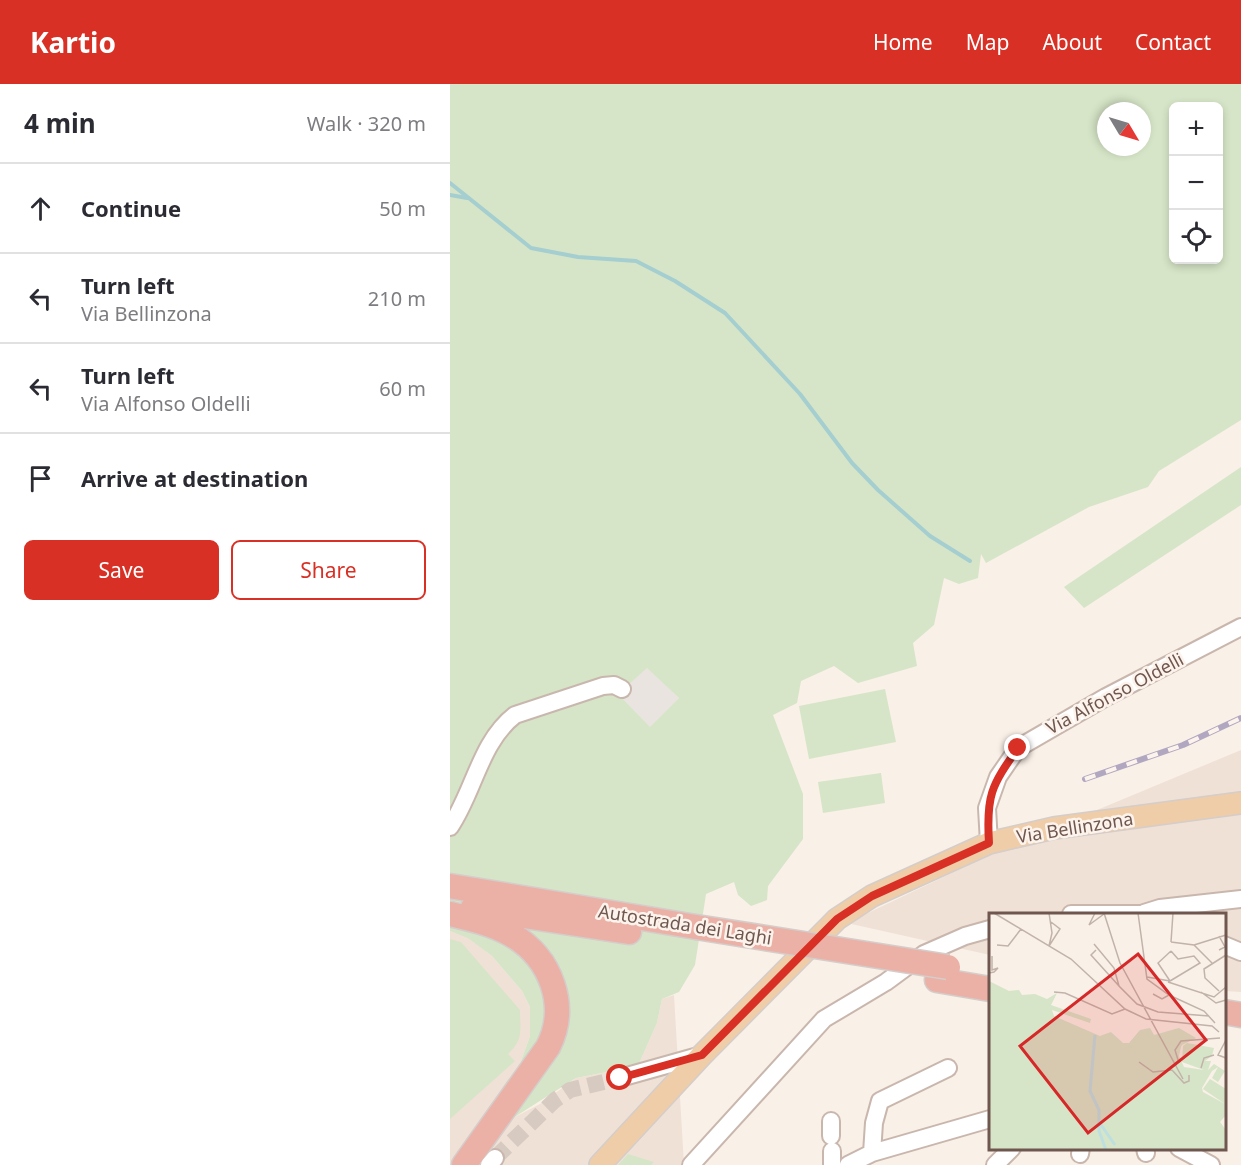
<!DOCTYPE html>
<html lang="en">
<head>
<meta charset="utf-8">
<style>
	body { margin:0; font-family:"Noto Sans",sans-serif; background:#f2f2f3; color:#2b2b33 }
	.controls { position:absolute; right:18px; top:18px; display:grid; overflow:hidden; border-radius:9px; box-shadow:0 3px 9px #0003 }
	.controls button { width:54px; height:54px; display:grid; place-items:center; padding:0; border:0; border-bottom:2px solid #e1e1e2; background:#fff; color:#2b2b33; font:30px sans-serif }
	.compass { position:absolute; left:647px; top:18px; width:54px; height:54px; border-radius:50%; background:#fff; box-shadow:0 3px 9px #0003; rotate:128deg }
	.stop { position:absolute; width:18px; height:18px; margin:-14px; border:4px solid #d93025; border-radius:50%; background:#fff }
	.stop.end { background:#d93025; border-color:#fff; box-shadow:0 2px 6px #0008 }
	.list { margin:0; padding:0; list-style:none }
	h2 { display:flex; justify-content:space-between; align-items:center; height:78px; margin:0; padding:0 24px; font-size:26px }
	h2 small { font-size:20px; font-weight:400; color:#7c7c81 }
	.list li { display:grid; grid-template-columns:39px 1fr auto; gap:18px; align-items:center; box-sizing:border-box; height:90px; padding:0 24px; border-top:2px solid #e1e1e2 }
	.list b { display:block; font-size:22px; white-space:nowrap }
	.list p { margin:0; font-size:20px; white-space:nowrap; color:#7c7c81 }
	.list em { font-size:20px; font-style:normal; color:#7c7c81 }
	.actions { display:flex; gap:12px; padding:18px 24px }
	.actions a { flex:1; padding:14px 0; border:2px solid #d93025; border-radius:9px; text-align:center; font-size:21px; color:#d93025 }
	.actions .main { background:#d93025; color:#fff }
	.icon { flex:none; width:33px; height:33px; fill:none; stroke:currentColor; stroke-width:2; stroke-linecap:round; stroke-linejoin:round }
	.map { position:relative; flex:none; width:791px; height:1081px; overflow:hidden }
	header { display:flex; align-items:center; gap:36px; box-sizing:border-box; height:84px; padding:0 30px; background:#d93025; color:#fff }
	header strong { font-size:28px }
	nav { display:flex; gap:33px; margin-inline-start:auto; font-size:21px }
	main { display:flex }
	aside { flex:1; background:#fff }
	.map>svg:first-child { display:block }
	.residential { fill:#f0e1d6 }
	.industrial { fill:#eae4e0 }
	.green { fill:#d6e5c7; fill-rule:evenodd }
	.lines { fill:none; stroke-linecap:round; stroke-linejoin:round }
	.stream { stroke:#a5ced0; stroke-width:4 }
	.minor-tunnel { stroke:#d6cac1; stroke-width:16; stroke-dasharray:16 8; stroke-linecap:butt }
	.minor-casing { stroke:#c9b7ae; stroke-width:20 }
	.major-casing { stroke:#d4cdca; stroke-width:24 }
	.highway-casing { stroke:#d4cdca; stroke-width:27 }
	.minor { stroke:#fff; stroke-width:16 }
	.major { stroke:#efcda8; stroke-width:21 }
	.highway { stroke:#ebb0a6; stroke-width:24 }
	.rail-casing { stroke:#b2a7c1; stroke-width:6 }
	.rail { stroke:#fcf4ec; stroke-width:4; stroke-dasharray:11; stroke-linecap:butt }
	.highway-bridge-casing { stroke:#d4cdca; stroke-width:27; stroke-linecap:butt }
	.highway-bridge { stroke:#ebb0a6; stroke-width:24 }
	.route { stroke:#d93025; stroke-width:8 }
	.labels { text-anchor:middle; stroke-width:5; stroke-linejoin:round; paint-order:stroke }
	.street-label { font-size:18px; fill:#6f574f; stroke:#fcf4ec }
	.inset-river { fill:none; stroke:#bedfe0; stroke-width:3 }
	.inset-road { fill:none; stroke:#c2b3aa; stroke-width:1.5 }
	.view { fill:#d62828; fill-opacity:0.15; stroke:#d62828; stroke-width:3 }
	.inset-edge { fill:none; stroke:#6f574f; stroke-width:3 }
</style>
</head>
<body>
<header>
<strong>Kartio</strong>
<nav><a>Home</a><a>Map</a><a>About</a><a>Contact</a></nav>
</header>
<main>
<aside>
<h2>4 min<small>Walk · 320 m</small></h2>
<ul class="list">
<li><svg class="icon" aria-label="ahead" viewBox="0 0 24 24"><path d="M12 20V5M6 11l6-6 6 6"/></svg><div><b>Continue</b></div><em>50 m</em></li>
<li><svg class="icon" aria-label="left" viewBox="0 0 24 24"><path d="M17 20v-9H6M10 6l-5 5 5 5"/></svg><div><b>Turn left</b><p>Via Bellinzona</p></div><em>210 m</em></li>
<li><svg class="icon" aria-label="left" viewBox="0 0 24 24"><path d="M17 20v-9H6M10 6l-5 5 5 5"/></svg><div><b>Turn left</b><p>Via Alfonso Oldelli</p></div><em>60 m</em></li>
<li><svg class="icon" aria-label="arrive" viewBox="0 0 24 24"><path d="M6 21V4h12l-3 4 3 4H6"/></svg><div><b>Arrive at destination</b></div></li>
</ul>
<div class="actions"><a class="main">Save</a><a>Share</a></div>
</aside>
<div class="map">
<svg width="791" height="1081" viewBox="0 0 791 1081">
	<rect width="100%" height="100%" fill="#f9f0e7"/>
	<path class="residential" d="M 791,666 L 791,908 L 775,907 L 774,830 L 540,830 L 540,871 L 397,839 L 544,769 Z
		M 0,847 L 18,853 L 42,872 L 72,907 L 80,923 L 80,952 L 70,980 L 63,1034 L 90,1020 L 126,994 L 188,982 L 207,939 L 212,915 L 224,911 L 234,1081 L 0,1081 Z"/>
	<path class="industrial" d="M 197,583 L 229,614 L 200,644 L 168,610 Z"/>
	<path class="green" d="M 0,0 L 791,0 L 791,336 L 709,387 L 698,403 L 639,423 L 536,479 L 531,470 L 528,494 L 509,500 L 494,494 L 484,541 L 463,559 L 467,582 L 408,599 L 384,582 L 351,597 L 347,619 L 323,631 L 353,710 L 353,755 L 318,802 L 317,816 L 301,822 L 288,811 L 284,798 L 256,810 L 245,881 L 229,908 L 212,915 L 207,939 L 188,982 L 126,994 L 63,1034 L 70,980 L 80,952 L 80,923 L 72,907 L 42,872 L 18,854 L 0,847 ZM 724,22 L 768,22 L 768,176 L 724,176 ZM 656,27 L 692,27 L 692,63 L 656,63 ZM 197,584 L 229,614 L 200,643 L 168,610 Z
		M 791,383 L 791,421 L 634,524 L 614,503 Z
		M 435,605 L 446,658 L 359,675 L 349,622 Z
		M 431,689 L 435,719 L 373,729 L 368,698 Z
		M 0,855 L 11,858 L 70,926 C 70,946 74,955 58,970 L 65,977 L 0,1035 Z
		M 178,1070 L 204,1078 L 201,1081 L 168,1081 Z"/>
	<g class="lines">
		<path class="stream" d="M 0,99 L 81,164 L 128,173 L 186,177 L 225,197 L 275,229 L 350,310 L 402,379 L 428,406 L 480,452 L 520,477
			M 0,111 L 17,114"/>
		<path class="minor-tunnel" d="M 45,1074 L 105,1016 L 120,1006 L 170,994"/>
		<g class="minor-casing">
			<path id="minor" d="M 0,743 C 24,708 30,658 65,631 L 153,602 L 164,601 L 172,605
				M 539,759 L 537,724 L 548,693 L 568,664 L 656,613 L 791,543
				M 694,829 L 710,824 L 791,815
				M 621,830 L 697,830
				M 774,861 L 791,868
				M 170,994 L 252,971
				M 381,1037 L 381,1052
				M 695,1064 L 696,1069
				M 729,1064 L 761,1081
				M 382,1067 L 382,1081
				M 422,1069 L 424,1039 L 430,1017 L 498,984
				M 630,1070 L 631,1064
				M 39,1081 L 45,1074
				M 241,1081 L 374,935 L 436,898 L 474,870 L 515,852 L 540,845
				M 398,1081 L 422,1069 L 540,1035
				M 545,1081 L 562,1064"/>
		</g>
		<g class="major-casing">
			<path id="major" d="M 150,1081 L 252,971 L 387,835 L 422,812 L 539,759 L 604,744 L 791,719"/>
		</g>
		<g class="highway-casing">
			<path id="highway" d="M 0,802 L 246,843
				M 23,824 L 179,848
				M 0,830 C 21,835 43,840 62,851 C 101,874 119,922 98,963 L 14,1081
				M 487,896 L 540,905
				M 774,928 L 791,931"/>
		</g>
		<use href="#minor" class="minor"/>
		<use href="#major" class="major"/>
		<use href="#highway" class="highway"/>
		<g class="rail-casing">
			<path id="rail" d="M 635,695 L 733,661 L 791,634"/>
		</g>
		<use href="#rail" class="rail"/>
		<g class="highway-bridge-casing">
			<path id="highway-bridge" d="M 246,843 L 498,883"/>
		</g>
		<use href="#highway-bridge" class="highway-bridge"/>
	</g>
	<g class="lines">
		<path class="route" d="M 170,994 L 252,971 L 387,835 L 422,812 L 539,759 C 536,712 541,702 568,664"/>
	</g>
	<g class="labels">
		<g class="street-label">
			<text transform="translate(665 610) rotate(-28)" y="6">Via Alfonso Oldelli</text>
			<text transform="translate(625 744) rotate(-9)" y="6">Via Bellinzona</text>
			<text transform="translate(235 841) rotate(9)" y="6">Autostrada dei Laghi</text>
		</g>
	</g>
	<g transform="translate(539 829)">
		<rect width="237" height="237" fill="#f9f0e7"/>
		<path d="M 0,68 L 20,78 L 30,77 L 33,82 L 46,81 L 58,86 L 68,80 L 62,92 L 102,106 L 101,110 L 63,97 L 65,103 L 111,123 L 122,119 L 134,130 L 140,130 L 151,117 L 161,115 L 165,122 L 190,115 L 207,125 L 193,132 L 192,134 L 190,143 L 195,154 L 215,157 L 193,149 L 194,133 L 198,130 L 225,135 L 223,143 L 216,148 L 222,148 L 219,157 L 225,151 L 236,158 L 229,169 L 223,165 L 229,154 L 223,158 L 213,175 L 214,179 L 236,191 L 214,176 L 221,166 L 237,176 L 237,202 L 231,209 L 237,217 L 237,237 L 0,237 Z" fill="#d6e5c7"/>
		<path class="inset-river" d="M 106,122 L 101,178 L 110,197 L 110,218 L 117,237M 110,209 L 126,232"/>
		<path class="inset-road" d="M 5,0 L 82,46 L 136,96 L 157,106 L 223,113 L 230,119M 60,0 L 63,20 L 60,33M 106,0 L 100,12 L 115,1M 115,0 L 131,50 L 194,166M 149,0 L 158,66 L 180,82 L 215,98 L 226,110M 230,23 L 236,34 L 230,37M 182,29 L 205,32 L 223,50M 182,29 L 184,0M 105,31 L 125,55 L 130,73 L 148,91 L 169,99 L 220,103M 8,32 L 19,33 L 32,16M 205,32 L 237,22M 60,33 L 71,16 L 62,9M 107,37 L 102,42 L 130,73M 0,60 L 5,59 L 9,55 L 3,57 L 3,43M 158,64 L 181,68M 181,68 L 211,50 L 205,43 L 189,46 L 182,38M 181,68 L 169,50 L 182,38M 179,69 L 225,84 L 237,74M 230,78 L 216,65 L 215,56 L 237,42M 65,79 L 76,80 L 123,101 L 136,96M 212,79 L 227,90 L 237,87M 164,81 L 173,86 L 180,82M 237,127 L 229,142 L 237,145M 150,149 L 164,159 L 183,157 L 195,170 L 200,168 L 200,162M 190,150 L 186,137 L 192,128 L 231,125M 212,155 L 215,145 L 225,142"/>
		<path class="view" d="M 149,41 L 217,127 L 99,220 L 31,133 Z"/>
		<rect width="237" height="237" class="inset-edge"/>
	</g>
</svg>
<div class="controls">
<button>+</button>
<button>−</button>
<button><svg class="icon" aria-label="locate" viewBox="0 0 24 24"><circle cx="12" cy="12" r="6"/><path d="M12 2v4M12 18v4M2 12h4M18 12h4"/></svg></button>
</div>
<svg class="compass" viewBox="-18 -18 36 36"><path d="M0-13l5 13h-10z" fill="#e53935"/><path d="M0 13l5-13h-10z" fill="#7c7c81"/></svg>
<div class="stop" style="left:170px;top:994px"></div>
<div class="stop end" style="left:568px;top:664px"></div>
</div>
</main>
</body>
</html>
